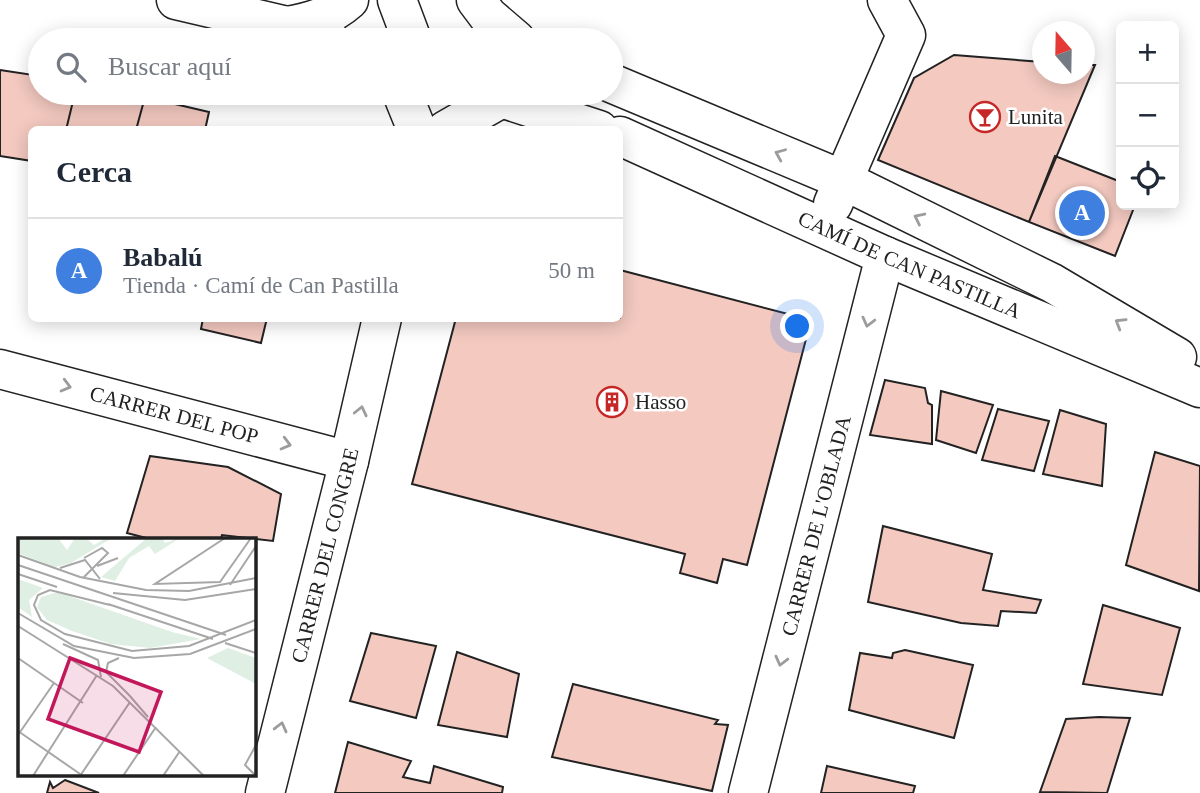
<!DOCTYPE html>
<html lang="es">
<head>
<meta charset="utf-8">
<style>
	body { margin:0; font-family:"Times New Roman",serif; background:#f2f2f3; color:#1f2937 }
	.controls { position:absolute; right:21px; top:21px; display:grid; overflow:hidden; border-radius:10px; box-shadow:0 4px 18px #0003 }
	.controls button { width:63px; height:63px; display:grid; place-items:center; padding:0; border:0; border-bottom:2px solid #e0e1e3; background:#fff; color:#1f2937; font:35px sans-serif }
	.compass { position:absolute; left:1032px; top:21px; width:63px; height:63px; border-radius:50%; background:#fff; box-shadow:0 4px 18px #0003; rotate:340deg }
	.you { position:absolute; left:798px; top:327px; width:24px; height:24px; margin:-18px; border:5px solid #fff; border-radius:50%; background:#1a73e8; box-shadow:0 0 0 10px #1a73e833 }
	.badge { display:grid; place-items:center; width:46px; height:46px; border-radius:50%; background:#1a73e8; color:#fff; font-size:23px; font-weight:700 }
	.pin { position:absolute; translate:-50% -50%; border:4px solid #fff; box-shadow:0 2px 7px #0006 }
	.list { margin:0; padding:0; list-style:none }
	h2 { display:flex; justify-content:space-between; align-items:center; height:91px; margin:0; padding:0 28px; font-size:30px }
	h2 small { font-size:23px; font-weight:400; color:#747a83 }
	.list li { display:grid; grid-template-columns:46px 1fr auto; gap:21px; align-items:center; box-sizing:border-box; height:105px; padding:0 28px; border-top:2px solid #e0e1e3 }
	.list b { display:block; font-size:26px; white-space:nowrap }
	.list p { margin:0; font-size:23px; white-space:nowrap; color:#747a83 }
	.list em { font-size:23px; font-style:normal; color:#747a83 }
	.icon { flex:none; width:38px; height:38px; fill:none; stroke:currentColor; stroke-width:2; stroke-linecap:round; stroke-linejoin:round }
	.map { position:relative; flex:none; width:1200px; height:793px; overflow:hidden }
	.search { position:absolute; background:#fff; box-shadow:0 4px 18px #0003; left:28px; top:28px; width:595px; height:77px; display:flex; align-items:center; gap:18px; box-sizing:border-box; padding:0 24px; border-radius:38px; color:#747a83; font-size:26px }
	.panel { position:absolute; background:#fff; box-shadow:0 4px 18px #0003; left:28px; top:126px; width:595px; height:196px; border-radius:10px }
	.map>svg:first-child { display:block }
	.building { fill:#f3c9c0; stroke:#222; stroke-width:2 }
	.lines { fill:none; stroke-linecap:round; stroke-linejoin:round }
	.minor-casing { stroke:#222; stroke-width:41 }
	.highway-casing { stroke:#222; stroke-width:41 }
	.minor { stroke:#fff; stroke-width:38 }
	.highway { stroke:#fff; stroke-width:38 }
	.oneway { stroke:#9c9c9c }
	.labels { text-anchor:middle; stroke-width:5; stroke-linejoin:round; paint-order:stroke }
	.poi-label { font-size:21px; fill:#222; stroke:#fff; text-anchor:start }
	.street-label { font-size:21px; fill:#222; stroke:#fff }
	.inset-road { fill:none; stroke:#a7a7a7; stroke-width:2 }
	.view { fill:#c2185b; fill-opacity:0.15; stroke:#c2185b; stroke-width:3.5 }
	.inset-edge { fill:none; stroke:#222; stroke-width:3.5 }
</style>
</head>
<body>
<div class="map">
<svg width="1200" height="793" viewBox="0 0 1200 793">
	<rect width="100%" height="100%" fill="#fff"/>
	<path class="building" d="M 954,55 L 1042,62 L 1042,74 L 1084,74 L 1084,65 L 1095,65 L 1029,222 L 878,160 L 914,78 Z
		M 0,70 L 40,76 L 40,93 L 75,93 L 66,130 L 32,130 L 32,161 L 0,156 Z
		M 75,93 L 125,93 L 145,97 L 136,130 L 66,130 Z
		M 145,97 L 209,112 L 205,130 L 136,130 Z
		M 1055,156 L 1121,182 L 1121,205 L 1135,205 L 1115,256 L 1029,222 Z
		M 620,270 L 811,320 L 747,565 L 723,559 L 717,583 L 680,573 L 685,554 L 412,484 L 456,318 L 620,318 Z
		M 203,318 L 267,318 L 261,343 L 201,329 Z
		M 885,380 L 925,388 L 928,403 L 932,405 L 932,444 L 870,435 Z
		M 941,391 L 993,405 L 976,453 L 936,440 Z
		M 998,409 L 1049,421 L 1034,471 L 982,460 Z
		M 1060,410 L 1106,424 L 1102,486 L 1043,474 Z
		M 1155,452 L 1200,466 L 1199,591 L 1126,565 Z
		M 150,456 L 228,467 L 281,494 L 273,541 L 222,535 L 221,539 L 150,539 L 127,533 Z
		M 883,526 L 992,554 L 983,590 L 1041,600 L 1036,613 L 1001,611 L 998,626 L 961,623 L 868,602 Z
		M 1103,605 L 1180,628 L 1162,695 L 1083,684 Z
		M 371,633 L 436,646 L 416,718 L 350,701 Z
		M 905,650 L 973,665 L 954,738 L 849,710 L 860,653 L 892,658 L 893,653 Z
		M 457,652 L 519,674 L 507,737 L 438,725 Z
		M 573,684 L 718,720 L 715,724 L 728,725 L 712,791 L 552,757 Z
		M 1099,717 L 1130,718 L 1107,793 L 1040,792 L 1066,719 Z
		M 348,742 L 411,761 L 403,777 L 430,783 L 434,766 L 503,787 L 502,793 L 335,793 Z
		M 827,766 L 915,786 L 913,793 L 821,793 Z
		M 65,780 L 99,793 L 47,793 L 50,782 L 53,788 Z"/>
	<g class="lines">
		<g class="minor-casing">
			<g id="minor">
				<path d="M 176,0 L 287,26 L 330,40"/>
				<path d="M 402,93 L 417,130"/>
				<path d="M 486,93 L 599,130"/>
				<path d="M 446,130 L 502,98"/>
				<path id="s1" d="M 620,136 L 885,256 L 1200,388"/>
				<path d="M 843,180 L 1052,283 L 1177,357"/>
				<path d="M 833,204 L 906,35 L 887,0"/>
				<path id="s2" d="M 0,369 L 349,461"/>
				<path id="s3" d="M 265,793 L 349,461 L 382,318"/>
				<path id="s4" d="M 748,793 L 885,256"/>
			</g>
		</g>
		<g class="highway-casing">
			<path id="highway" d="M 397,0 L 412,40
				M 476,0 L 488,16 L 516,40
				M 287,26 C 311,22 331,16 349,0
				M 611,83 L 843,180"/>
		</g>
		<use href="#minor" class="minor"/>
		<use href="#highway" class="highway"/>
	</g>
	<defs><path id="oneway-chevron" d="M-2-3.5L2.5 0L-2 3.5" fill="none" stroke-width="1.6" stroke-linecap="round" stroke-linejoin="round" transform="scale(1.75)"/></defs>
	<g class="oneway">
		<use href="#oneway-chevron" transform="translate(780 154) rotate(-157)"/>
		<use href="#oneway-chevron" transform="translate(919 218) rotate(-154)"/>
		<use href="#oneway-chevron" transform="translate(868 322) rotate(104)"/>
		<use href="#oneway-chevron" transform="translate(1120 323) rotate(-149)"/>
		<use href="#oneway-chevron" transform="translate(66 386) rotate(15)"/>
		<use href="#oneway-chevron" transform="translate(361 411) rotate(-77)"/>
		<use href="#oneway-chevron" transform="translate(286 444) rotate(15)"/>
		<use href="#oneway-chevron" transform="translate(781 661) rotate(104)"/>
		<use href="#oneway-chevron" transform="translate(281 727) rotate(-76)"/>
	</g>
	<defs>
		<g id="bar-ring" transform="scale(1.575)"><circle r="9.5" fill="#fff" stroke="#c62828" stroke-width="1.5"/><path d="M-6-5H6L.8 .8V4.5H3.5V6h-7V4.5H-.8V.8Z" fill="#c62828"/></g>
		<g id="building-ring" transform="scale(1.575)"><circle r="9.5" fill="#fff" stroke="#c62828" stroke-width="1.5"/><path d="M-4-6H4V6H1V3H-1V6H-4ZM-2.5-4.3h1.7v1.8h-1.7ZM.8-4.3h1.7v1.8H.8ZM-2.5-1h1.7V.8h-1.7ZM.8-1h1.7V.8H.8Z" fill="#c62828"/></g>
	</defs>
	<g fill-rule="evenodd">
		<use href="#bar-ring" x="985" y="117"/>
		<use href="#building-ring" x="612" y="402"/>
	</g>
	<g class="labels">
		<g class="poi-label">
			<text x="1008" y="124">Lunita</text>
			<text x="635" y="409">Hasso</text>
		</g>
		<g class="street-label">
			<text dy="7" stroke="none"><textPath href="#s1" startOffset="317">CAMÍ DE CAN PASTILLA</textPath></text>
			<text dy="7" stroke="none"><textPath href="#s2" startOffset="180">CARRER DEL POP</textPath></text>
			<text dy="7" stroke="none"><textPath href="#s4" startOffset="276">CARRER DE L'OBLADA</textPath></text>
			<text dy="7" stroke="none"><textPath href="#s3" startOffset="245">CARRER DEL CONGRE</textPath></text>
		</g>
	</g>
	<g transform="translate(18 538)">
		<rect width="238" height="238" fill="#fff"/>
		<path d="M 0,0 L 40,0 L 49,12 L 57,0 L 69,1 L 76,7 L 88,0 L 94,0 L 53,25 L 37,29 L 0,15 ZM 129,0 L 144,0 L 147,5 L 162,0 L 137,16 L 131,8 L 111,20 L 97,43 L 83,39 ZM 0,41 L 25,50 L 11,62 L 14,79 L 0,69 ZM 40,54 L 154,94 L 183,101 L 132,110 L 93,106 L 54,93 L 29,82 L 19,69 L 23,59 ZM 210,110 L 238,120 L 238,146 L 189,120 Z" fill="#e0efe3"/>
		<path class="inset-road" d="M 207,0 L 137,46 L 202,44 L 233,0M 0,17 L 62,39 L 128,52 L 171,53 L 238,40M 66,20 L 84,10 L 90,15 L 66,39M 0,27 L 208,97M 79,28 L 100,20M 42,30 L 67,22 L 82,41M 0,36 L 39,49M 212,47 L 238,8M 95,55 L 167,62 L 238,51M 90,66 L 195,101M 92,67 L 32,52 L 20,57 L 16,67 L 23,82 L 47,96 L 114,113 L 171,108 L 238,82M 0,75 L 56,108 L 116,120 L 172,116 L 238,91M 0,88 L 95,148 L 186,238M 207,105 L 238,115M 45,106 L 80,122 L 83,139M 0,120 L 65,165M 101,120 L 90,125 L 88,134 L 111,157M 111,157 L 130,179M 0,193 L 65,238M 0,197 L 36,145M 15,238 L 79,137M 62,238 L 112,164M 105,238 L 138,189M 145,238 L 162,213M 238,238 L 227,227 L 238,207"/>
		<path class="view" d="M 52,120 L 143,154 L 121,214 L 30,181 Z"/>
		<rect width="238" height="238" class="inset-edge"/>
	</g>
</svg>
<div class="controls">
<button>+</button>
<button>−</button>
<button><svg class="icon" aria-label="locate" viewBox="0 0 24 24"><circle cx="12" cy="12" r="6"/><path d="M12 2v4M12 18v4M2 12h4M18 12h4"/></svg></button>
</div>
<svg class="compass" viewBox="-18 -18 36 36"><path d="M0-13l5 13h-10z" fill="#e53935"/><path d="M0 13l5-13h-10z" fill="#747a83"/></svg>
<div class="you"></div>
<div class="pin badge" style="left:1082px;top:213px;background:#3f7fe0">A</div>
<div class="search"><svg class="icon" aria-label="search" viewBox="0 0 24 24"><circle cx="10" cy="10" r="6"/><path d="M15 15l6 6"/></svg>Buscar aquí</div>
<section class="panel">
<h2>Cerca<small></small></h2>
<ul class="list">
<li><span class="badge" style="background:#3f7fe0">A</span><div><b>Babalú</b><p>Tienda · Camí de Can Pastilla</p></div><em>50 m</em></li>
</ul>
</section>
</div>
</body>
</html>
